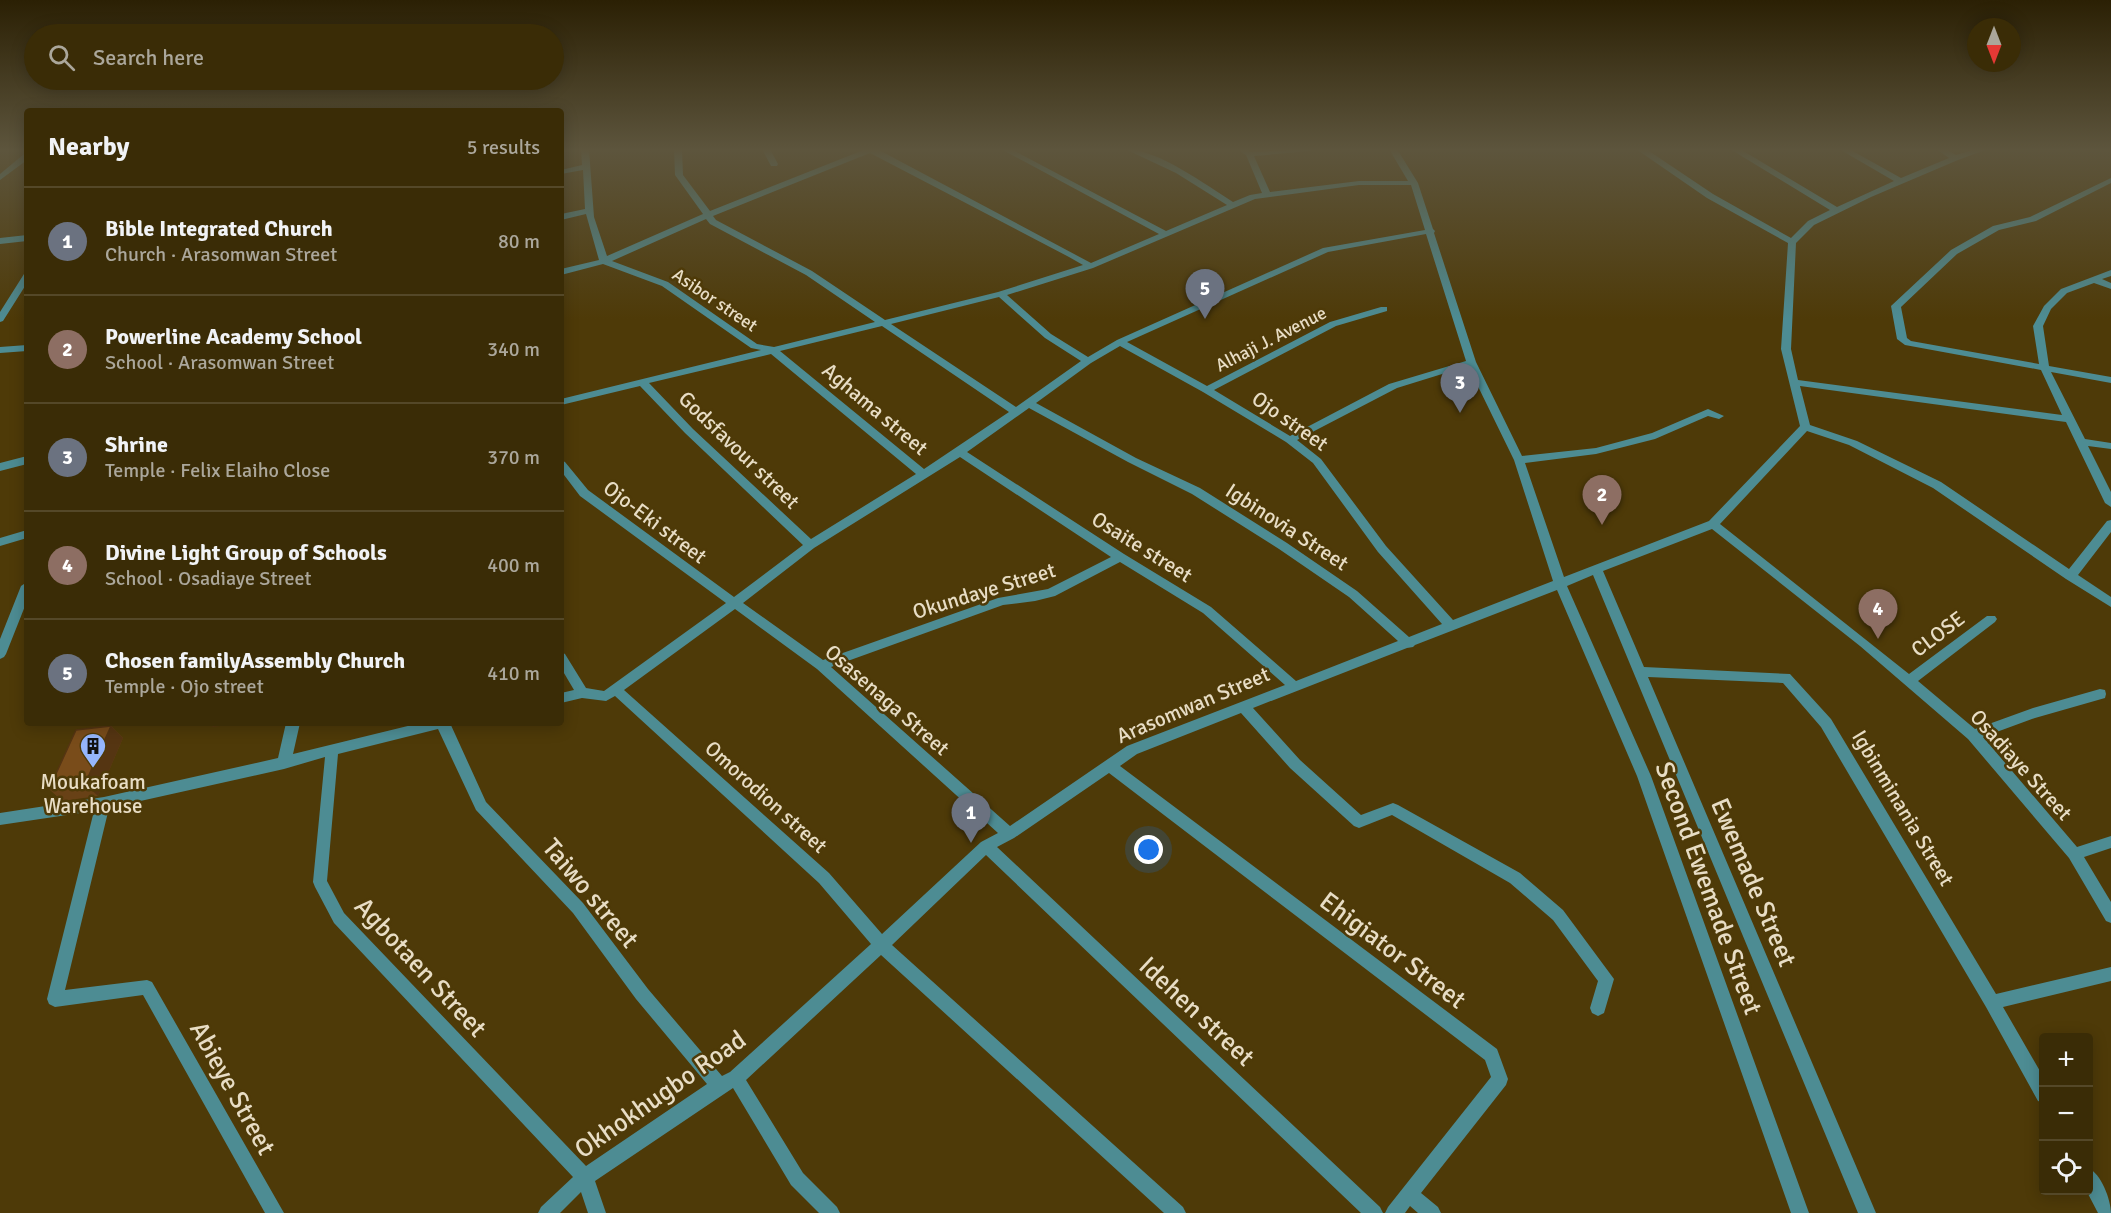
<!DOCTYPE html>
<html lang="en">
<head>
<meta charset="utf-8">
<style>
	body { margin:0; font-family:Signika,sans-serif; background:#413410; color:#f1f3f6 }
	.controls { position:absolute; right:18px; bottom:18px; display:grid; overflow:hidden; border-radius:6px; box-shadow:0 3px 15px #0003 }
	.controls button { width:54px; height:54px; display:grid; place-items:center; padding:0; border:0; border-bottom:2px solid #544828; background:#3a2c06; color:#f1f3f6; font:30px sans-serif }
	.compass { position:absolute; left:1967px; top:18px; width:54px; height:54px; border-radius:50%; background:#3a2c06; box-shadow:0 3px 15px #0003; rotate:180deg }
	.you { position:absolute; left:1149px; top:850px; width:21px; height:21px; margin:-15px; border:4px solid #fff; border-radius:50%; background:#1a73e8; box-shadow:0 0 0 9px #1a73e833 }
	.badge { display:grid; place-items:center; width:39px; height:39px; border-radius:50%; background:#e69b98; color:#fff; font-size:20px; font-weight:700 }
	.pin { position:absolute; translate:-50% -50px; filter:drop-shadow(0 2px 3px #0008) }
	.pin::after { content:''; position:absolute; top:32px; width:21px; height:18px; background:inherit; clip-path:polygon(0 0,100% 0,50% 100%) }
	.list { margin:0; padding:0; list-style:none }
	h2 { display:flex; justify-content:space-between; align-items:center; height:78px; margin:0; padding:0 24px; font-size:26px }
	h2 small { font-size:20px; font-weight:400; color:#aba79b }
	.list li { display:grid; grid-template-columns:39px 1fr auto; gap:18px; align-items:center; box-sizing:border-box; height:108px; padding:0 24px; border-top:2px solid #544828 }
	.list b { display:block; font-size:22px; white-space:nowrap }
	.list p { margin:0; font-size:20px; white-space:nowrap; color:#aba79b }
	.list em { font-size:20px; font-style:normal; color:#aba79b }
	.icon { flex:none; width:33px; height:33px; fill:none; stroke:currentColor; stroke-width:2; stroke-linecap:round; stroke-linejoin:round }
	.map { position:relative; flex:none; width:2111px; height:1213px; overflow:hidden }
	.search { position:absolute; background:#3a2c06; box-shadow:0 3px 15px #0003; left:24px; top:24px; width:540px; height:66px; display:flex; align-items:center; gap:15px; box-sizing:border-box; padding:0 21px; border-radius:33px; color:#aba79b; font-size:22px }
	.panel { position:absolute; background:#3a2c06; box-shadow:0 3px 15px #0003; left:24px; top:108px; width:540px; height:618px; border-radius:6px }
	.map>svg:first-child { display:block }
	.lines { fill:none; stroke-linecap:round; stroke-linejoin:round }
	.street { fill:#4d8c93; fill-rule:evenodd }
	.wall { fill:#684116 }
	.shaded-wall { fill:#553512 }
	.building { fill:#794c1a; stroke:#553512; stroke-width:1.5 }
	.labels { text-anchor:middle; stroke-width:5; stroke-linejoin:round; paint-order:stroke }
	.far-street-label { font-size:18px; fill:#e8ddc5; stroke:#4e3a08 }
	.street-label { font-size:21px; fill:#e8ddc5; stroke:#4e3a08 }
	.poi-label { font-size:21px; fill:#e8ddc5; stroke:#4e3a08 }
	.near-street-label { font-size:26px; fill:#e8ddc5; stroke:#4e3a08 }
</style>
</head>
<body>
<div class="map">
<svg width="2111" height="1213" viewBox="0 0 2111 1213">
	<rect width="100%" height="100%" fill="#4e3a08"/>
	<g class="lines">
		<path class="street" d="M 581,149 L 589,149 L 594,217 L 607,256 L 703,214 L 675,175 L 674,149 L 682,149 L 683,175 L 710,211 L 866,149 L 877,149 L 1091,263 L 1159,234 L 1001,149 L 1011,149 L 1166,231 L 1227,205 L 1176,173 L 1125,149 C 1158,149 1206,185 1233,202 L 1250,195 L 1262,193 L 1246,155 L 1237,149 L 1247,149 L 1250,152 L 1314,149 L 1310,151 L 1254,156 L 1270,192 L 1359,181 L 1408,181 L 1389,149 L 1397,149 L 1418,183 L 1433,229 L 1435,231 L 1434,233 L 1476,362 L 1522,456 L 1596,448 L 1652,433 L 1708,409 L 1724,416 L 1719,419 L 1708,416 L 1655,439 L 1596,454 L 1525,463 L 1564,577 L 1709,521 L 1800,426 L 1781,349 L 1788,243 L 1707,198 L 1636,149 L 1646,149 L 1713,194 L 1791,238 L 1808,221 L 1830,210 L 1730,149 L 1740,149 L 1837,207 L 1894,181 L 1839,149 L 1849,149 L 1901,178 L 1949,158 L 1936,149 L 1946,149 L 1956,155 L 1975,149 L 1988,149 L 1958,160 L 1871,197 L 1814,225 L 1796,243 L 1791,349 L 1798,380 L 2062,415 L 2041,370 L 1905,345 L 1897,339 L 1891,306 L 1951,250 L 1993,226 L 2030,217 L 2111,178 L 2111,183 L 2036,221 L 1999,230 L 1957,254 L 1901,307 L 1907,338 L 1911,341 L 2039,364 L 2033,326 L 2044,306 L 2061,289 L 2111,270 L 2111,276 L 2102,279 L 2111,283 L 2111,289 L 2094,283 L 2067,293 L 2051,309 L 2043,326 L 2049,366 L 2111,377 L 2111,383 L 2051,372 L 2085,439 L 2111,443 L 2111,449 L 2088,446 L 2111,492 L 2111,507 L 2105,503 L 2066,422 L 1800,386 L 1810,425 L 1857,441 L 1941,482 L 2069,569 L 2107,521 L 2111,520 L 2111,532 L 2078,575 L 2111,597 L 2111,607 L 2066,579 L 1933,488 L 1849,445 L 1807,431 L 1720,524 L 1909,674 L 1987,616 L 1995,616 L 1997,619 L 1995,622 L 1918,681 L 1975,729 L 2033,708 L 2100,689 L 2105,690 L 2106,694 L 2105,698 L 2035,718 L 1983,737 L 2077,847 L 2111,836 L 2111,848 L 2084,857 L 2111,902 L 2111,923 L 2106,921 L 2069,858 L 1968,739 L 1860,646 L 1712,529 L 1603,571 L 1644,667 L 1790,674 L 1831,719 L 1996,994 L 2111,967 L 2111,981 L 2003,1007 L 2044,1078 L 2044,1103 L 2038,1101 L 1986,1007 L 1821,727 L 1783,683 L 1648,677 L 1876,1213 L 1858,1213 L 1593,575 L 1567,586 L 1651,776 L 1809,1213 L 1791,1213 L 1637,776 L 1557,590 L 1415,645 L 1413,647 L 1407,648 L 1253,708 L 1300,760 L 1361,815 L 1393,803 L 1398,805 L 1520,873 L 1563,910 L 1614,979 L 1604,1013 L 1598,1016 L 1592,1013 L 1590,1008 L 1598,981 L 1553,920 L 1510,883 L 1392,815 L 1359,828 L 1354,826 L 1290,768 L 1241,713 L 1137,754 L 1120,766 L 1497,1049 L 1508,1079 L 1506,1085 L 1421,1193 L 1438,1207 L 1441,1213 L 1418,1213 L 1410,1206 L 1405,1213 L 1385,1213 L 1388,1207 L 1491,1077 L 1485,1060 L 1109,773 L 1014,838 L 997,847 L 1380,1207 L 1383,1213 L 1361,1213 L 986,855 L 892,945 L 1183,1207 L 1186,1213 L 1164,1213 L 881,955 L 746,1080 L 803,1173 L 837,1207 L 840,1213 L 819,1213 L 791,1185 L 733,1088 L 595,1181 L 606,1213 L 588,1213 L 581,1192 L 560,1213 L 538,1213 L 541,1207 L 573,1177 L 334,923 L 315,887 L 313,882 L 325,757 L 284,769 L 109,808 L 65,990 L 147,980 L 152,982 L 284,1213 L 265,1213 L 143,995 L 55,1007 L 49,1004 L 47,999 L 94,811 L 0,825 L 0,813 L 104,797 L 278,758 L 286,723 L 300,723 L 293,754 L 420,723 L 450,723 L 486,802 L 583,903 L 648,989 L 722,1076 L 730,1072 L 871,944 L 819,883 L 615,696 L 606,701 L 582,698 L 561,703 L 561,693 L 574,690 L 561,668 L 561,652 L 565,654 L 586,688 L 604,691 L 726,603 L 580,496 L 561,471 L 561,460 L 565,462 L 588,490 L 734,597 L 803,545 L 685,433 L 640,386 L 561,405 L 561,399 L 761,350 L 751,348 L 662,286 L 603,264 L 561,275 L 561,269 L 599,260 L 586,214 L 561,220 L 561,214 L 585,209 L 583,170 L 561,174 L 561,170 L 582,165 ZM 870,153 L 1069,257 L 1083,265 L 998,292 L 885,320 L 812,271 L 716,220 L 713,216 ZM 1359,185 L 1411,185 L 1425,230 L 1323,248 L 1117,340 L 1088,357 L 1051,334 L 1007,295 L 1093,268 L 1255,199 ZM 706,219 L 710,224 L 806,275 L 875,322 L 774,347 L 757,344 L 668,282 L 612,261 ZM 1426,234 L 1466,361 L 1389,384 L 1290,436 L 1214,390 L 1336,326 L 1387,311 L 1387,307 L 1381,307 L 1330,322 L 1207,386 L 1127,342 L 1328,252 ZM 999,297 L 1045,338 L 1081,361 L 1016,407 L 891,324 ZM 882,326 L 1009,412 L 924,469 L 780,351 ZM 1120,346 L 1203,392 L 1286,442 L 1313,463 L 1378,552 L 1442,624 L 1409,637 L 1357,591 L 1287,543 L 1200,488 L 1136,458 L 1036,403 L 1091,363 ZM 771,354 L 916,474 L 811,539 L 693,429 L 649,383 ZM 1468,366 L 1514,460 L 1553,581 L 1453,620 L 1386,546 L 1321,459 L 1297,440 L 1397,388 ZM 1029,408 L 1128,462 L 1192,494 L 1279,549 L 1349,597 L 1398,641 L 1296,681 L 1211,607 L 1124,554 L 967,452 ZM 960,457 L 1111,557 L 1048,589 L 998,598 L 823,660 L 743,603 L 814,548 ZM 1120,562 L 1203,613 L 1285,685 L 1127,746 L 1010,826 L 831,667 L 1003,605 L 1035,601 L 1055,596 ZM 735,609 L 817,669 L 998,833 L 981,842 L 882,934 L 829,873 L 624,690 ZM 438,729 L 476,810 L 573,913 L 636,999 L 707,1084 L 586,1166 L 344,913 L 327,881 L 338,754 Z
			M 762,149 L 770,149 L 778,164 L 777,166 L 771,166 Z
			M 24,154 L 27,154 L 27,160 L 0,180 L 0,174 Z
			M 27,235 L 27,241 L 0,244 L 0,238 Z
			M 27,273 L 27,283 L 3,321 L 0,322 L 0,312 L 24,274 Z
			M 27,345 L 27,351 L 0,353 L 0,347 Z
			M 27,456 L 27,464 L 0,471 L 0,463 Z
			M 27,530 L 27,538 L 0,546 L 0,538 Z
			M 27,582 L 27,601 L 6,654 L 4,657 L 0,659 L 0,639 L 21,586 Z
			M 2088,1168 C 2101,1173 2111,1200 2111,1213 L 2098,1213 L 2086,1190 L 2088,1190 Z"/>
	</g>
	<path class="wall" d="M 111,726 L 123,738 L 98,796 L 62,801 L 49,789 Z"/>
	<path class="shaded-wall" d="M 209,723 L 239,723 L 213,727 Z
		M 111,726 L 123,738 L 98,796 L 85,784 Z"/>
	<path class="building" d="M 111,726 L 85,784 L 49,789 L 76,730 Z"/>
	<linearGradient id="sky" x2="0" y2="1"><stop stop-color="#2b2004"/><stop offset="0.47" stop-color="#5d553d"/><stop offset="1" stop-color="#5d553d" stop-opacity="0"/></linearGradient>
	<rect width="2111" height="319" fill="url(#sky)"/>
	<defs>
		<g id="building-pin" transform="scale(1.35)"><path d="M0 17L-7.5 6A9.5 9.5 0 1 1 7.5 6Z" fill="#95b6fd" stroke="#4e3a08"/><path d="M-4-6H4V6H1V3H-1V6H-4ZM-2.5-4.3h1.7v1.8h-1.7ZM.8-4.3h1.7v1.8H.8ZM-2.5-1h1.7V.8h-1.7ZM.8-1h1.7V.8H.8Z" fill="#111"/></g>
	</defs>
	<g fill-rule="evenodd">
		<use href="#building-pin" x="93" y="746"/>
	</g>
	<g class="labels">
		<g class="far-street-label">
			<text transform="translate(715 300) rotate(34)" y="6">Asibor street</text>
			<text transform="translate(1271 339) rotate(-27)" y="6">Alhaji J. Avenue</text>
		</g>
		<g class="street-label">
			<text transform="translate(875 409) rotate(40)" y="7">Aghama street</text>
			<text transform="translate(1290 421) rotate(35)" y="7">Ojo street</text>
			<text transform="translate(739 450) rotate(44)" y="7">Godsfavour street</text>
			<text transform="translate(655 522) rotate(37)" y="7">Ojo-Eki street</text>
			<text transform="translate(1287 527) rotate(33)" y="7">Igbinovia Street</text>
			<text transform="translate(1142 547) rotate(32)" y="7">Osaite street</text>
			<text transform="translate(984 591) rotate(-17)" y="7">Okundaye Street</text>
			<text transform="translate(1938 634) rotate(-37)" y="7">CLOSE</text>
			<text transform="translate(887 700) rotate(41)" y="7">Osasenaga Street</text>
			<text transform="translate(1193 705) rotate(-23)" y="7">Arasomwan Street</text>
			<text transform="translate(2021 765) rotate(48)" y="7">Osadiaye Street</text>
			<text transform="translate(766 797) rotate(42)" y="7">Omorodion street</text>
			<text transform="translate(1903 808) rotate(59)" y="7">Igbinminania Street</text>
		</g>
		<g class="poi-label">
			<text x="93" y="789">Moukafoam<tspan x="93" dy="24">Warehouse</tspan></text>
		</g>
		<g class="near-street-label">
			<text transform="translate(1754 882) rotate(67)" y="9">Ewemade Street</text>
			<text transform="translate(1709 888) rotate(70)" y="9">Second Ewemade Street</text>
			<text transform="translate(591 893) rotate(50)" y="9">Taiwo street</text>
			<text transform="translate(1393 950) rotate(37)" y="9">Ehigiator Street</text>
			<text transform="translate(421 967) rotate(47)" y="9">Agbotaen Street</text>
			<text transform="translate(1197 1011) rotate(43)" y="9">Idehen street</text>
			<text transform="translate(233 1088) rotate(61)" y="9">Abieye Street</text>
			<text transform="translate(660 1094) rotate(-35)" y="9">Okhokhugbo Road</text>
		</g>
	</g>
</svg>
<div class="controls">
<button>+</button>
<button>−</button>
<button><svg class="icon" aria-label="locate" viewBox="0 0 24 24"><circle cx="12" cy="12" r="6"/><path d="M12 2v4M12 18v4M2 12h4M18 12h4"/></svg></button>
</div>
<svg class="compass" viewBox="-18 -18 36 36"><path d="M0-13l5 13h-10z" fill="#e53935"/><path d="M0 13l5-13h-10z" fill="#aba79b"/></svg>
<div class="you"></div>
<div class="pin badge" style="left:971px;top:843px;background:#6b7280">1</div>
<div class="pin badge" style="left:1602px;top:525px;background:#8d6e63">2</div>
<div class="pin badge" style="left:1460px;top:413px;background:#6b7280">3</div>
<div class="pin badge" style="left:1878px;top:639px;background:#8d6e63">4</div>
<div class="pin badge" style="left:1205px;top:319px;background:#6b7280">5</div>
<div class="search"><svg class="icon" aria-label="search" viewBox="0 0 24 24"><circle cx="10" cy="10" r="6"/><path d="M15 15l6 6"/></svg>Search here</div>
<section class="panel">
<h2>Nearby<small>5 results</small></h2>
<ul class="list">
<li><span class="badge" style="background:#6b7280">1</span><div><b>Bible Integrated Church</b><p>Church · Arasomwan Street</p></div><em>80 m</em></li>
<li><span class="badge" style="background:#8d6e63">2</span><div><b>Powerline Academy School</b><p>School · Arasomwan Street</p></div><em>340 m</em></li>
<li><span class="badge" style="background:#6b7280">3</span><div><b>Shrine</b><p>Temple · Felix Elaiho Close</p></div><em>370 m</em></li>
<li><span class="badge" style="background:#8d6e63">4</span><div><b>Divine Light Group of Schools</b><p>School · Osadiaye Street</p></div><em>400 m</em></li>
<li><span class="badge" style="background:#6b7280">5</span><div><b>Chosen familyAssembly Church</b><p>Temple · Ojo street</p></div><em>410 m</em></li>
</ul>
</section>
</div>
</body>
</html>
